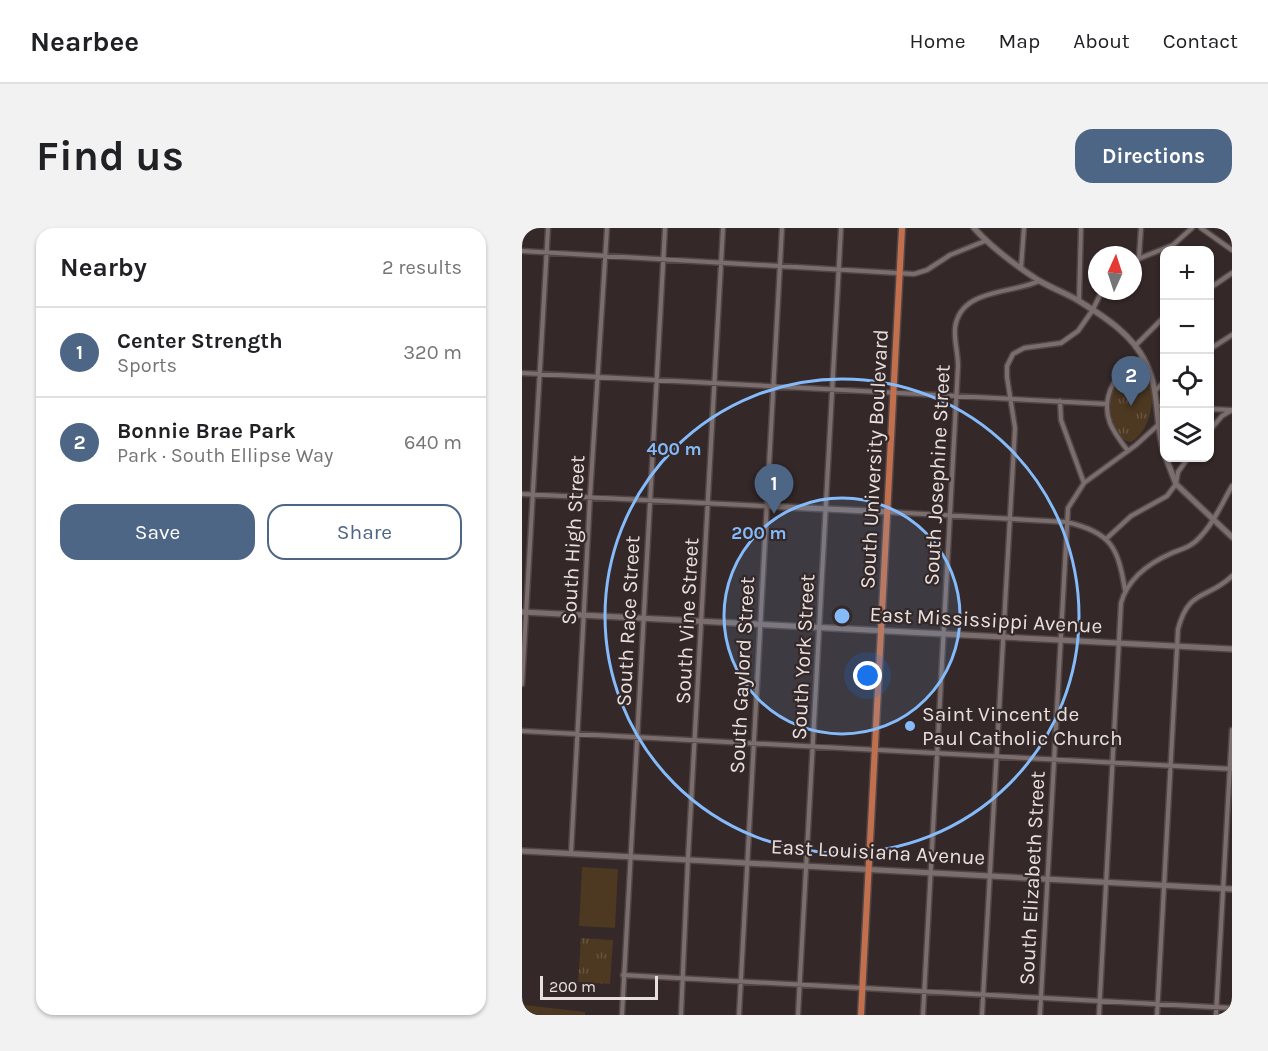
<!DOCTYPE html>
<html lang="en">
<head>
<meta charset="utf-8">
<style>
	body { margin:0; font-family:Karla,sans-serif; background:#f2f2f2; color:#202124 }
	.controls { position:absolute; right:18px; top:18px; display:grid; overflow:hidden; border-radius:12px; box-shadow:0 2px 4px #0004 }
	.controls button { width:54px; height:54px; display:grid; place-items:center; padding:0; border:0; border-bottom:2px solid #e0e0e0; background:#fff; color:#202124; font:30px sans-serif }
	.compass { position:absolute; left:566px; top:18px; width:54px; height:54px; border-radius:50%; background:#fff; box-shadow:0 2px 4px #0004; rotate:3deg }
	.scale { position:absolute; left:18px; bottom:15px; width:118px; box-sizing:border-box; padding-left:6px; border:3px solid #e8dfdf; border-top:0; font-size:16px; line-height:21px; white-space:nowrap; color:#e8dfdf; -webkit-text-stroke:4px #342828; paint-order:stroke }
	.you { position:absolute; left:346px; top:448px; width:21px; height:21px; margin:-15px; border:4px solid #fff; border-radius:50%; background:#1a73e8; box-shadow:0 0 0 9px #1a73e833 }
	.badge { display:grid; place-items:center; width:39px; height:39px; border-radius:50%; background:#4d6685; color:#fff; font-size:20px; font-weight:700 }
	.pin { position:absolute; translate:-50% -50px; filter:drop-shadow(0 2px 3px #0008) }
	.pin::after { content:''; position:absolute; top:32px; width:21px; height:18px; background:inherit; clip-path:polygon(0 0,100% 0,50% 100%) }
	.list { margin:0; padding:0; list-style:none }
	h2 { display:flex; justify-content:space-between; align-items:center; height:78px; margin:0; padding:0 24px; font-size:26px }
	h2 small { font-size:20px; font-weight:400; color:#757577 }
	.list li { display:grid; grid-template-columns:39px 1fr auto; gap:18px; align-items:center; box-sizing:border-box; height:90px; padding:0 24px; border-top:2px solid #e0e0e0 }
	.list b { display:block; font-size:22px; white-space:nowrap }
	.list p { margin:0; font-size:20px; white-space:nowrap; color:#757577 }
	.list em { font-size:20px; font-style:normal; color:#757577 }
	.actions { display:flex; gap:12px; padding:18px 24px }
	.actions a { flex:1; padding:14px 0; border:2px solid #4d6685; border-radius:18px; text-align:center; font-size:21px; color:#4d6685 }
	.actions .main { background:#4d6685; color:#fff }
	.icon { flex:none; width:33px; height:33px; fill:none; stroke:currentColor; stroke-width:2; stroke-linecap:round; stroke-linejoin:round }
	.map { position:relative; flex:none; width:710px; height:787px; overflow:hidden; border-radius:18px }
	header { display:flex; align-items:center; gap:36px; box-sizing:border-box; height:84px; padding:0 30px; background:#fff; border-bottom:2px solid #e0e0e0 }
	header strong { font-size:28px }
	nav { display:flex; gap:33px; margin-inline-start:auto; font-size:21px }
	.intro { display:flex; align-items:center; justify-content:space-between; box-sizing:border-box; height:144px; padding:0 36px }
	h1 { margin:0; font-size:42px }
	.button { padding:15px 27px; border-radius:18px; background:#4d6685; color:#fff; font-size:21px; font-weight:700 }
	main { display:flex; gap:36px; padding:0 36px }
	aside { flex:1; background:#fff; border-radius:18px; box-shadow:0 2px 4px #0004 }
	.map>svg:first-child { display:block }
	.park { fill:url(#park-tufts) }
	.pitch { fill:#4d3821 }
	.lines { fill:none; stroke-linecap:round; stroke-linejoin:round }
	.street-casing { stroke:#504647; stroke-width:7 }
	.secondary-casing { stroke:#504647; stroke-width:8 }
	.primary-casing { stroke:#504647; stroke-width:9 }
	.street { stroke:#7d6e6e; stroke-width:4 }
	.secondary { stroke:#7d6e6e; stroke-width:5 }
	.primary { stroke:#c16f4d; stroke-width:6 }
	.ring { fill:none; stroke:#85bbfb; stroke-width:3 }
	.poi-dot { fill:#85bbfb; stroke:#342828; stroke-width:2 }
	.labels { text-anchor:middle; stroke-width:4.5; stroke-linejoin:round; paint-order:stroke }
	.street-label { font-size:21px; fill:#e8dfdf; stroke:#342828 }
	.poi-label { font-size:21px; fill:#e8dfdf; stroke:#342828; text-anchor:start }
	.centre { fill:#85bbfb; stroke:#342828; stroke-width:3 }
	.ring-label { font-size:18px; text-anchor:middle; font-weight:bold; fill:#85bbfb; stroke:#342828; stroke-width:4.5; stroke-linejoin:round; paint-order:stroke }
</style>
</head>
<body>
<header>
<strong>Nearbee</strong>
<nav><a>Home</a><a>Map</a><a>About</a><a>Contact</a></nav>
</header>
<div class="intro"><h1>Find us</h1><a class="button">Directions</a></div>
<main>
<aside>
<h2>Nearby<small>2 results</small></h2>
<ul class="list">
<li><span class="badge">1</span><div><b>Center Strength</b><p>Sports</p></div><em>320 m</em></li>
<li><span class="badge">2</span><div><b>Bonnie Brae Park</b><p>Park · South Ellipse Way</p></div><em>640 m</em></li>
</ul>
<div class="actions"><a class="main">Save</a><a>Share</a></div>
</aside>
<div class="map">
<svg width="710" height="787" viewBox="0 0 710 787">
	<defs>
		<pattern id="park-tufts" width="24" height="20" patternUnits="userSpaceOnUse" patternTransform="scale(1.5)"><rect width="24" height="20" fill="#4d3821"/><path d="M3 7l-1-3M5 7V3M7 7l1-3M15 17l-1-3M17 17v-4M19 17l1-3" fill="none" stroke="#675441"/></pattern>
	</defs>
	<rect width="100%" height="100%" fill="#342828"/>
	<path class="park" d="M 612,140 C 640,150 632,202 609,214 C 581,211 582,145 612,140 Z
		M 59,710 L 91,712 L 88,756 L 56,754 Z"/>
	<path class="pitch" d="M 60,639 L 96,641 L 93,700 L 57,698 Z
		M 3,777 L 63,784 L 63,787 L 2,787 Z"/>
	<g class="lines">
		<g class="street-casing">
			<path id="street" d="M 679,0 L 710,22
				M 0,23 L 392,46 L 405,42 L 428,27 L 463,13
				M 617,29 L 619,0
				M 611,33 L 651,17 L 670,0
				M 499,40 L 502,0
				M 688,60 L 710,45
				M 557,72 L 559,0
				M 613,118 L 642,89
				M 688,121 L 710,107
				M 0,145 L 585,176
				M 634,162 L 642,154
				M 538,173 L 539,192 L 562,255
				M 635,178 L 642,178
				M 688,181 L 710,182
				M 688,202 L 700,188 L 710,182
				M 606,223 C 599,214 592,205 588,195 C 578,168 596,138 622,130
				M 0,266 L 244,278
				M 366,284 L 544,294 C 589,304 596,319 603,362
				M 584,311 L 609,288 L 645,268 L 654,256 L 656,244 L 666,230
				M 0,456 L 26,0
				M 0,503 L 710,541
				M 49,626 L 68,269 L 85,0
				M 101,747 C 304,759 507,769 710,780
				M 100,787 L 143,0
				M 159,787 L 166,630 L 201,0
				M 217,787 L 260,0
				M 276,787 L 319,0
				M 401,787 L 436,138 C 436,125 432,113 433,100 C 438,60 490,66 517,53
				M 460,787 L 493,200 L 485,149 L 485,138 L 491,126 L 502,120 L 539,115 L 556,103 L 570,83 L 580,63
				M 518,787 L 546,280 L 562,255 L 614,217 L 636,197
				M 577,787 L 599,375 C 606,350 627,335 650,325 C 660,321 671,318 678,309 C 692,295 700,275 710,258
				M 635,787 L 656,401 C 667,360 685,372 710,348
				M 694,787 L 710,502"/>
		</g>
		<g class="secondary-casing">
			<path id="secondary" d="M 452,0 C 471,21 493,37 516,52 C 529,60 544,65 557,73 C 583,89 611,107 624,135 C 638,164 633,195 642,225
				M 644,230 L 654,256 L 710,309
				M 244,278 L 366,284
				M 0,384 L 710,421
				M 0,623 L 710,661"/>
		</g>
		<g class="primary-casing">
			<path id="primary" d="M 339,787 L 380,0"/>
		</g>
		<use href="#street" class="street"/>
		<use href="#secondary" class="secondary"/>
		<use href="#primary" class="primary"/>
	</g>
	<circle cx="320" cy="388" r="118" fill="#85bbfb" fill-opacity=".12"/>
	<g class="ring">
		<circle cx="320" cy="388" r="118"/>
		<circle cx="320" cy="388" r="237"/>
	</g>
	<circle class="poi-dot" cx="388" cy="498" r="6"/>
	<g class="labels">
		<g class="street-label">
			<text transform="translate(352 231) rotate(-87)" y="7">South University Boulevard</text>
			<text transform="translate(415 247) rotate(-87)" y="7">South Josephine Street</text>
			<text transform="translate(51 312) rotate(-87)" y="7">South High Street</text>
			<text transform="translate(464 392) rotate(3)" y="7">East Mississippi Avenue</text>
			<text transform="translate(106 393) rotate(-87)" y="7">South Race Street</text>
			<text transform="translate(165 393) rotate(-87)" y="7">South Vine Street</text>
			<text transform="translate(281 429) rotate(-87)" y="7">South York Street</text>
			<text transform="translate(220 447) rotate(-87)" y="7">South Gaylord Street</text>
			<text transform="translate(356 624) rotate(3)" y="7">East Louisiana Avenue</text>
			<text transform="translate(510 650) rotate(-87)" y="7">South Elizabeth Street</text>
		</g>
		<g class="poi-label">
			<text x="400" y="493">Saint Vincent de<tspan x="400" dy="24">Paul Catholic Church</tspan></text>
		</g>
	</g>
	<circle cx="320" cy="388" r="9" class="centre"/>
	<g class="ring-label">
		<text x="152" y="227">400 m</text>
		<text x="237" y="311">200 m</text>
	</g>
</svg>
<div class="controls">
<button>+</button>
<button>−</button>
<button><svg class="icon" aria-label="locate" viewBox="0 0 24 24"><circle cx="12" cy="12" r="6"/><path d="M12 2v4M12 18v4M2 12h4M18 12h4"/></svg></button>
<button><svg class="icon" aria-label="layers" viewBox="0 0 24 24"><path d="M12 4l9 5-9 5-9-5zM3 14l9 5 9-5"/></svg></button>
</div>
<svg class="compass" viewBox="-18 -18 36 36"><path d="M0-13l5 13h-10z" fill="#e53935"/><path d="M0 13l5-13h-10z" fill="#757577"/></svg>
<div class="scale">200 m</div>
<div class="you"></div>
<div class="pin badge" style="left:252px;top:286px">1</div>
<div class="pin badge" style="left:609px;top:178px">2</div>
</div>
</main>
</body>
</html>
